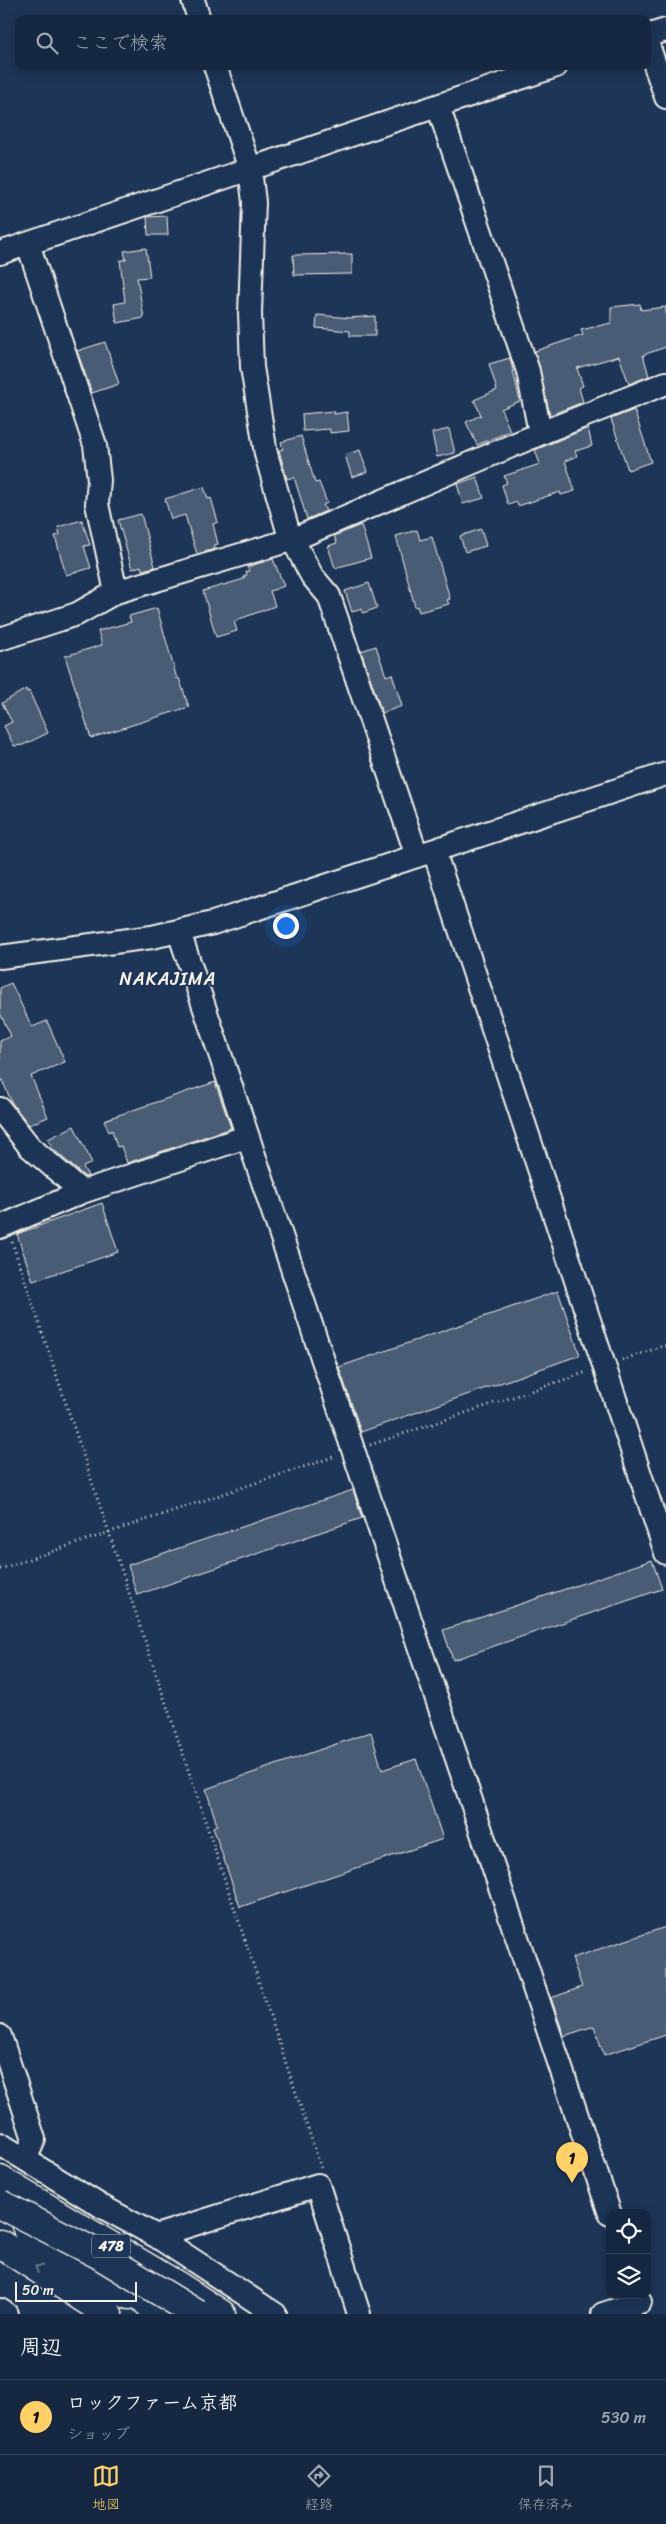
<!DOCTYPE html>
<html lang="ja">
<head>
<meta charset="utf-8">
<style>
	body { margin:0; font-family:Sriracha,"Klee One",sans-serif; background:#1f3048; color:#f1f3f6 }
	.controls { position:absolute; right:15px; bottom:15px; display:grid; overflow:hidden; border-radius:10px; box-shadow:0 2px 12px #0003 }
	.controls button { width:45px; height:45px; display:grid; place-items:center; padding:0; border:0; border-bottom:1px solid #35445a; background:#162841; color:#f1f3f6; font:25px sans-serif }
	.scale { position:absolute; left:15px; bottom:12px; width:122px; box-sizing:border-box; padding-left:5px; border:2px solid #f4f1e8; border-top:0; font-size:14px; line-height:18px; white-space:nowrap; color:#f4f1e8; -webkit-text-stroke:4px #1d3557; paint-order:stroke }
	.you { position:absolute; left:285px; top:925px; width:18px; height:18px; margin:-12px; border:4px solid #fff; border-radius:50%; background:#1a73e8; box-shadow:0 0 0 8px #1a73e833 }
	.badge { display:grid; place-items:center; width:32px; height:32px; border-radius:50%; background:#ffd166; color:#111; font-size:16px; font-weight:700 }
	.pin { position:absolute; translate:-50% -41px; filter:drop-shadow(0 1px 2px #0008) }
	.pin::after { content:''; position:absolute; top:26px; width:18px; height:15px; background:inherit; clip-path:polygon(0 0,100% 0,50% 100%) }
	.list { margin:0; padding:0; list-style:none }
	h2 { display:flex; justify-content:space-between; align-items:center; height:65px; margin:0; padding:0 20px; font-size:21px }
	h2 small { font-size:16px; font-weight:400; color:#9ea6b1 }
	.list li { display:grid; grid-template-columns:32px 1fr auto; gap:15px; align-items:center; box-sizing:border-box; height:75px; padding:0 20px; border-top:1px solid #35445a }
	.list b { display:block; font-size:19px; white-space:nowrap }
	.list p { margin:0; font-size:16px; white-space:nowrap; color:#9ea6b1 }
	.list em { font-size:16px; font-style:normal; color:#9ea6b1 }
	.icon { flex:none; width:28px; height:28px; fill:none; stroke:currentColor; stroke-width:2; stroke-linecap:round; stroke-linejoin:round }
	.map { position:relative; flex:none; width:666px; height:2314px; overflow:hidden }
	.search { position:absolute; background:#162841; box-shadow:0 2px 12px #0003; left:15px; right:15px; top:15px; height:55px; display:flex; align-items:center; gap:12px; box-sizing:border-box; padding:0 18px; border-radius:10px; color:#9ea6b1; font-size:19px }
	.sheet { height:140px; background:#162841 }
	nav { display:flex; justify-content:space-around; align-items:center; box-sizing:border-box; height:70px; border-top:1px solid #35445a; background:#162841; font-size:14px; color:#9ea6b1 }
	nav a { display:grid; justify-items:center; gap:2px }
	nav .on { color:#ffd166 }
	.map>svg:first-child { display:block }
	.building { fill:#485b74; stroke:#f4f1e8 }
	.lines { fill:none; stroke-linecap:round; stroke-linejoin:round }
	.minor-casing { stroke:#f4f1e8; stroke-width:26 }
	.highway-casing { stroke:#f4f1e8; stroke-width:31 }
	.path { stroke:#f4f1e8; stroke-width:3; stroke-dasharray:1 4; stroke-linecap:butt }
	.minor { stroke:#1d3557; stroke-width:22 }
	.highway { stroke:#1d3557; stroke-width:28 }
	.highway-bridge-casing { stroke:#f4f1e8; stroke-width:31; stroke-linecap:butt }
	.highway-bridge { stroke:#1d3557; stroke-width:28 }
	.oneway { stroke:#68778a }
	.labels { text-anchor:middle; stroke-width:4; stroke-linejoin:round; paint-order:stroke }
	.shield { fill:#1d3557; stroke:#b4b9bc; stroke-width:1 }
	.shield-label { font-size:14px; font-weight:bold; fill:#f4f1e8 }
	.quarter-label { font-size:18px; letter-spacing:1px; fill:#f4f1e8; stroke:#1d3557 }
</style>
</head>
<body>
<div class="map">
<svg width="666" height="2314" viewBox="0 0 666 2314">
	<rect width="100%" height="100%" fill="#1d3557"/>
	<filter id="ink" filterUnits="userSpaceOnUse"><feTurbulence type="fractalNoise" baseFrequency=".02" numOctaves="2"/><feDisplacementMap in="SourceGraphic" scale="10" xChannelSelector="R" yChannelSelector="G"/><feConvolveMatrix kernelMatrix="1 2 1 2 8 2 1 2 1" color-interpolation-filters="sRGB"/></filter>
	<g filter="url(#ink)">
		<path class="building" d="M 167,216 L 168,235 L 148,235 L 147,217 Z
			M 146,248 L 150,277 L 137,278 L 144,318 L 117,323 L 114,304 L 125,302 L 120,260 L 126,260 L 124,251 Z
			M 352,254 L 352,274 L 294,275 L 293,255 Z
			M 640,304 L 641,310 L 666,307 L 666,347 L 643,355 L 649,376 L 629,384 L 619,356 L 577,368 L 583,386 L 579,388 L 583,402 L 550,415 L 535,351 L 583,335 L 581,330 L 611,323 L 611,307 Z
			M 317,315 L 350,318 L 375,316 L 375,336 L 350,336 L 350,331 L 316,328 Z
			M 105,342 L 119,384 L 92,393 L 77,351 Z
			M 510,358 L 520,401 L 501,409 L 510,431 L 477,445 L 466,422 L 481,415 L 474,400 L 497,390 L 489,364 Z
			M 634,410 L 651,462 L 628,470 L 611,419 Z
			M 334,411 L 334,414 L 347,412 L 349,431 L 330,433 L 330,429 L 303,431 L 302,414 Z
			M 588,428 L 592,446 L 575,451 L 577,456 L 565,461 L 575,491 L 561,495 L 560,492 L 518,506 L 517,502 L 508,505 L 502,485 L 507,483 L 504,476 L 540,464 L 535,450 Z
			M 449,429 L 455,453 L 437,457 L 432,433 Z
			M 301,436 L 315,483 L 319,482 L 327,503 L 323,505 L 326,511 L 307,519 L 294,477 L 287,479 L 279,450 L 283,449 L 281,442 Z
			M 360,450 L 367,472 L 352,477 L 345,455 Z
			M 477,477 L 484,498 L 463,504 L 457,484 Z
			M 204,487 L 208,499 L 211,498 L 218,522 L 213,524 L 218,544 L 214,545 L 215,549 L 197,554 L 185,515 L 171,519 L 165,499 Z
			M 141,514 L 155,567 L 142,570 L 141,566 L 132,569 L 118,520 Z
			M 82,520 L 90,545 L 84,546 L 91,568 L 66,575 L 55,536 L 60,535 L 58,527 Z
			M 361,525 L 371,558 L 335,568 L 328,546 L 337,543 L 334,536 Z
			M 481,529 L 486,546 L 465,552 L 460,536 Z
			M 417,530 L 420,540 L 432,537 L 450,599 L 447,600 L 449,604 L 419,612 L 417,606 L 415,607 L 396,536 Z
			M 273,559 L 284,586 L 270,591 L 275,606 L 234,621 L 237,631 L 216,637 L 203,591 L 244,579 L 243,577 L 247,575 L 246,572 L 249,571 L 247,567 Z
			M 369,583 L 377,608 L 363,613 L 362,609 L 352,612 L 345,591 Z
			M 157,608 L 177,679 L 179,678 L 189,707 L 91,738 L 65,656 L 102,645 L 98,631 L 131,622 L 129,616 Z
			M 376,646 L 386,676 L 392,674 L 402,706 L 382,713 L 361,651 Z
			M 26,689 L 27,692 L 29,691 L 48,733 L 23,745 L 14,746 L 4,726 L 12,722 L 2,703 Z
			M 11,983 L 32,1027 L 47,1021 L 65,1062 L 31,1076 L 48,1117 L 29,1125 L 12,1103 L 0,1075 L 0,1041 L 11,1036 L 0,1013 L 0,988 Z
			M 215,1082 L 231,1128 L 127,1163 L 121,1146 L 117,1147 L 112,1130 L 109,1132 L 104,1120 Z
			M 74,1126 L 92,1163 L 83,1167 L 88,1176 L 85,1177 L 53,1149 L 48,1139 Z
			M 102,1203 L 118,1252 L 33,1281 L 17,1234 Z
			M 558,1291 L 580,1355 L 361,1432 L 339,1367 Z
			M 353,1490 L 362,1518 L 137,1595 L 128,1565 Z
			M 652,1560 L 662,1589 L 453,1660 L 443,1630 Z
			M 371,1732 L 382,1770 L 416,1759 L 443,1839 L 240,1907 L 213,1827 L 217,1825 L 206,1789 Z
			M 666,1927 L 666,2035 L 604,2055 L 594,2026 L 564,2036 L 551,1998 L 582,1987 L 572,1958 Z"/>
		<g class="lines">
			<g class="minor-casing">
				<path id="minor" d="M 193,0 L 199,19
					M 647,36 L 666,30
					M 647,42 L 666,97
					M 215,66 L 250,169 L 254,202 L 250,313 L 252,367 L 266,454 L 288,531 L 312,576 L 329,596 L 417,856
					M 438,106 L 528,371 L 540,433
					M 28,244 L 95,445 L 99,480 L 97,504 L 116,592
					M 0,253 L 556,66
					M 0,639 L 77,614 L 116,592 L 294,539 L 551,429 L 666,383
					M 434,851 L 666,1553
					M 179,932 L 610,2214
					M 0,957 L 152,937 L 213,923 L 666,774
					M 0,1109 L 30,1147 L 82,1192 L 0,1227
					M 82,1192 L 246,1137
					M 0,2036 L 34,2139 L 26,2158
					M 0,2144 L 101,2206 L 156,2236 L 275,2314
					M 156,2236 L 318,2185 L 359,2314
					M 0,2310 L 6,2314
					M 603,2314 L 640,2302"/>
			</g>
			<g class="highway-casing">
				<path id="highway" d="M 0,2180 L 178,2286 L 221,2314
					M 27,2229 L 129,2295
					M 0,2244 L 108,2314
					M 116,2271 L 159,2314"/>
			</g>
			<path class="path" d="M 12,1242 L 321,2168
				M 622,1360 L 666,1345
				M 370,1445 L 587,1372
				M 0,1569 L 336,1456"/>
			<use href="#minor" class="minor"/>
			<use href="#highway" class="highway"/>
			<g class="highway-bridge-casing">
				<path id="highway-bridge" d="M 0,2204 L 98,2254 L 197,2314"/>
			</g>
			<use href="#highway-bridge" class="highway-bridge"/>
		</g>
		<defs><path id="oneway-chevron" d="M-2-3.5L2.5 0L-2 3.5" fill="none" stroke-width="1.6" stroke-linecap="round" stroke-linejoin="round" transform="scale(1.25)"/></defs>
		<use class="oneway" href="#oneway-chevron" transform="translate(38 2268) rotate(-147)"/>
	</g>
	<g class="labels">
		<rect class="shield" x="92" y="2234.5" width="38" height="23" rx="4"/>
		<g class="shield-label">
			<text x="111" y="2251">478</text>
		</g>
		<g class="quarter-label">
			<text x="168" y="985">NAKAJIMA</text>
		</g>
	</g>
</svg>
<div class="controls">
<button><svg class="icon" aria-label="locate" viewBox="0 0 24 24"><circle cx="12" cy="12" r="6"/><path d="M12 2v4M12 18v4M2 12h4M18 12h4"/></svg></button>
<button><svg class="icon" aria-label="layers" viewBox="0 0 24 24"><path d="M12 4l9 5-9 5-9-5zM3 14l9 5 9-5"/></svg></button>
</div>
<div class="scale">50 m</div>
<div class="you"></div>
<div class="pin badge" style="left:572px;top:2183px">1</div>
<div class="search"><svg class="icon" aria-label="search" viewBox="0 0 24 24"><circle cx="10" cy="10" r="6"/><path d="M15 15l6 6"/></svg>ここで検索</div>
</div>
<section class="sheet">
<h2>周辺<small></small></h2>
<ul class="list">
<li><span class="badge">1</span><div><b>ロックファーム京都</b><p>ショップ</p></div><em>530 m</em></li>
</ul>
</section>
<nav>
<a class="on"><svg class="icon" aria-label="map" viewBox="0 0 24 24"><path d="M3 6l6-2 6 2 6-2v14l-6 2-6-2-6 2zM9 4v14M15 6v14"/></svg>地図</a>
<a><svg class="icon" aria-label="directions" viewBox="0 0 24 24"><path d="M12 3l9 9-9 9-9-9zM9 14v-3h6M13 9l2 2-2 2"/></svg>経路</a>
<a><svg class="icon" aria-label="saved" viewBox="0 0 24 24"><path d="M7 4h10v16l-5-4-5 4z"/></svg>保存済み</a>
</nav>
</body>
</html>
